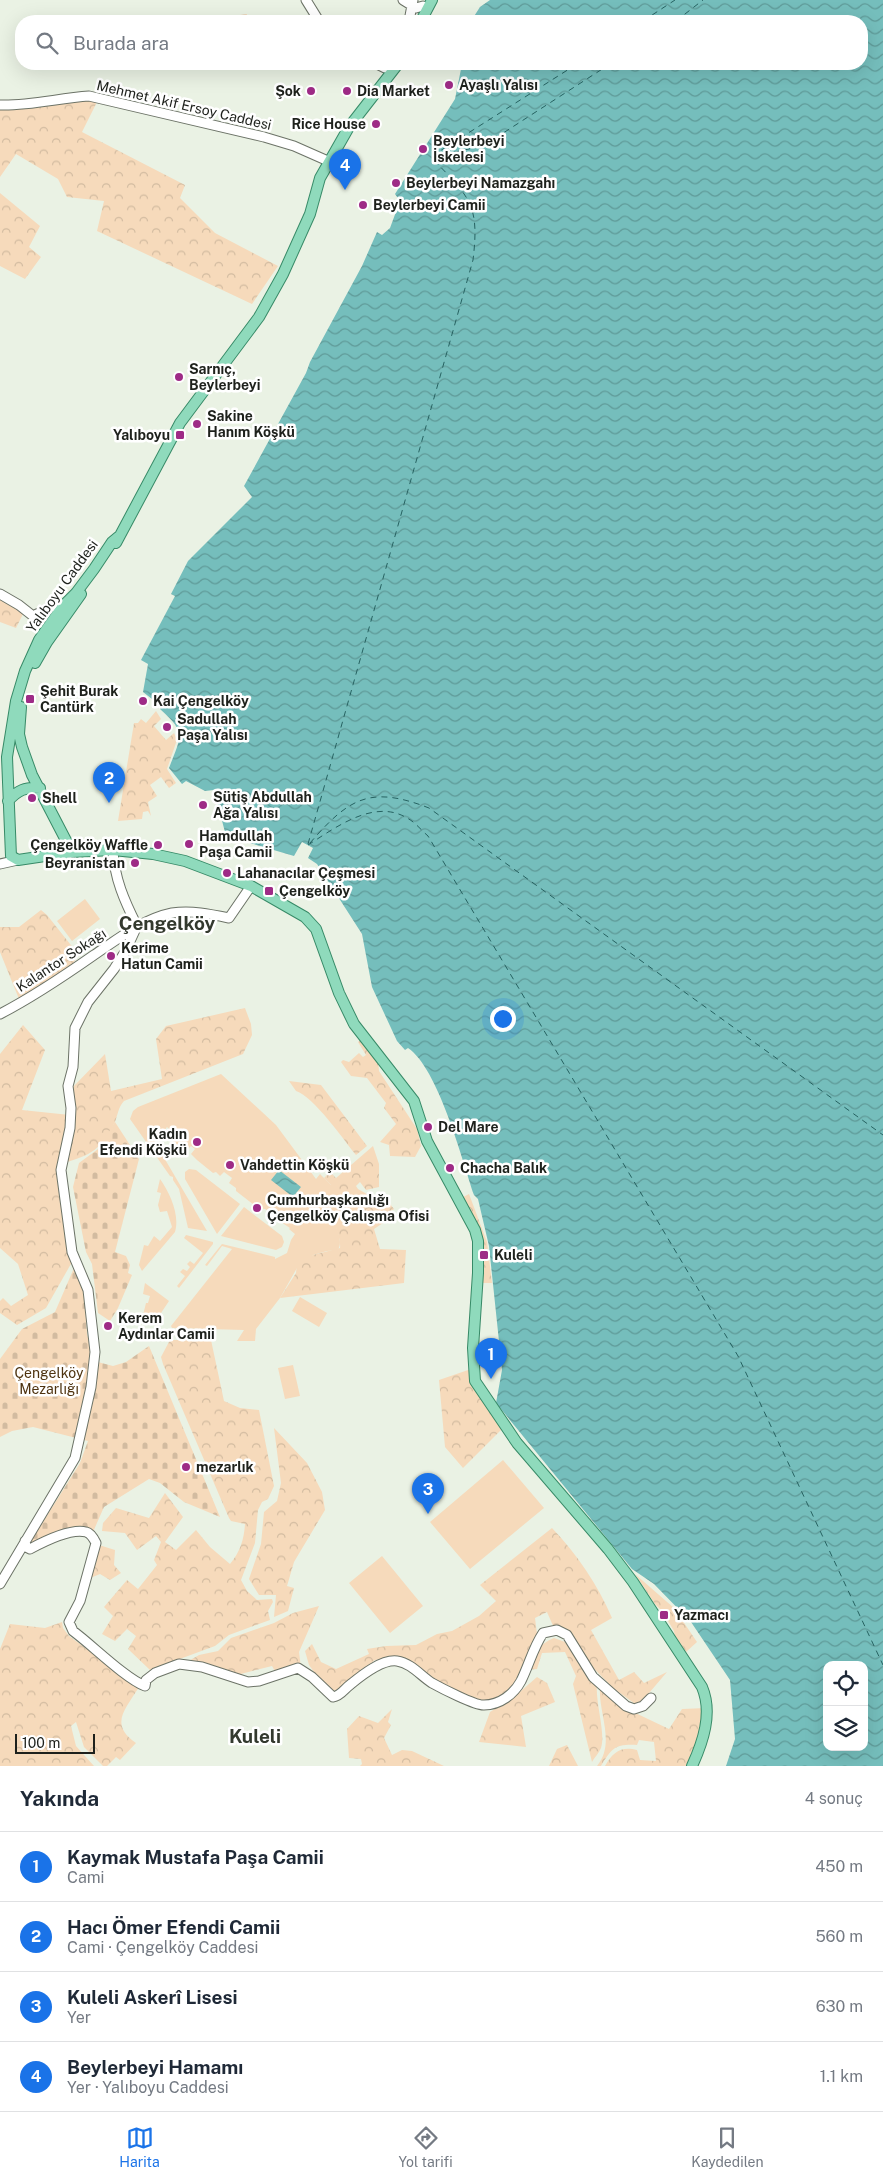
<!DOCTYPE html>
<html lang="tr">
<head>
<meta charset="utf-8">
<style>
	body { margin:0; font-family:"Public Sans",sans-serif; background:#f6f6f7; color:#1f2937 }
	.controls { position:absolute; right:15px; bottom:15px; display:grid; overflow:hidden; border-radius:10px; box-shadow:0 5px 20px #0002 }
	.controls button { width:45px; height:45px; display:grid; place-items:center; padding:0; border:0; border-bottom:1px solid #e0e1e3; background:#fff; color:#1f2937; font:25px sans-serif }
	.scale { position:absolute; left:15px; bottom:12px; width:80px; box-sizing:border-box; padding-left:5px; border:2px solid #1e211c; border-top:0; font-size:14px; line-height:18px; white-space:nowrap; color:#1e211c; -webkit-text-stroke:4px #fff; paint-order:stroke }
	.you { position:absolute; left:502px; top:1018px; width:18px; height:18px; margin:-12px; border:4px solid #fff; border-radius:50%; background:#1a73e8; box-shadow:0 0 0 8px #1a73e833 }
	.badge { display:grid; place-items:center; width:32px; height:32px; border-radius:50%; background:#1a73e8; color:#fff; font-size:16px; font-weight:700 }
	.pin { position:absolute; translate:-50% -41px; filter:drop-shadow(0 1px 2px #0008) }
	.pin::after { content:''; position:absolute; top:26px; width:18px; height:15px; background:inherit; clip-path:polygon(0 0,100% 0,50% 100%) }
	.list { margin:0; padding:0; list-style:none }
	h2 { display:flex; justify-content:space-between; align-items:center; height:65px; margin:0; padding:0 20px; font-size:21px }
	h2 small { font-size:16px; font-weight:400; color:#747a83 }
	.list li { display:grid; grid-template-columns:32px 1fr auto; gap:15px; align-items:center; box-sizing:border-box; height:70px; padding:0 20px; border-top:1px solid #e0e1e3 }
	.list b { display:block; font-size:19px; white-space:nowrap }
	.list p { margin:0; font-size:16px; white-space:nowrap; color:#747a83 }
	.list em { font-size:16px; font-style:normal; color:#747a83 }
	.icon { flex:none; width:28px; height:28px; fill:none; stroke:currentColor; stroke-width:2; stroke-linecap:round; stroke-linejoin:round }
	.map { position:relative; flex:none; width:883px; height:1766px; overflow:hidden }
	.search { position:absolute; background:#fff; box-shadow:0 5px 20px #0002; left:15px; right:15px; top:15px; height:55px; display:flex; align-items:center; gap:12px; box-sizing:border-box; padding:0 18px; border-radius:20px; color:#747a83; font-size:19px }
	.sheet { height:345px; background:#fff }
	nav { display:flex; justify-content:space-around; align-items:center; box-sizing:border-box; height:70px; border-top:1px solid #e0e1e3; background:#fff; font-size:14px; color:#747a83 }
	nav a { display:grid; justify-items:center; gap:2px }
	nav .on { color:#1a73e8 }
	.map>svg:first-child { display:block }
	.green { fill:#f6dabb }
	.forest { fill:url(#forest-crowns) }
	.cemetery { fill:url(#cemetery-stones) }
	.water { fill:url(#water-waves); fill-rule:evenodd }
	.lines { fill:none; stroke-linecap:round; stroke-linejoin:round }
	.ferry { stroke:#266261; stroke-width:1; stroke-dasharray:6 5; stroke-linecap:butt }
	.secondary-casing { stroke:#6c7367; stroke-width:11 }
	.primary-casing { stroke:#378a67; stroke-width:12 }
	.secondary { stroke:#fff; stroke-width:9 }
	.primary { stroke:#8fdabc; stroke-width:10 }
	.poi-dot { fill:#9e2b86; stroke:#fff; stroke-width:2 }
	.labels { text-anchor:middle; stroke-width:5; stroke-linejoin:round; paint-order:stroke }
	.poi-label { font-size:14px; font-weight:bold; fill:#1e211c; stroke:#fff; text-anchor:start }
	.street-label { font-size:14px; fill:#1e211c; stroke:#fff }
	.park-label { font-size:14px; fill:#4e3310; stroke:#fff }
	.district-label { font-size:19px; font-weight:bold; fill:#33392e; stroke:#fff }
</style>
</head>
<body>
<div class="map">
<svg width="883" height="1766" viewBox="0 0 883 1766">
	<defs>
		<pattern id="forest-crowns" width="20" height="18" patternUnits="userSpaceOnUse" patternTransform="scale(1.25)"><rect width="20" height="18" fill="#f6dabb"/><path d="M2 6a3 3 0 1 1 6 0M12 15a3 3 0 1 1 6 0" fill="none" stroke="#d2bba0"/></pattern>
		<pattern id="cemetery-stones" width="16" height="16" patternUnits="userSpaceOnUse" patternTransform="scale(1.25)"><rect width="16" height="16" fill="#f6dabb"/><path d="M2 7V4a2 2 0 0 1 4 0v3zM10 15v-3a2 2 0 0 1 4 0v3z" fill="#d2bba0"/></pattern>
		<pattern id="water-waves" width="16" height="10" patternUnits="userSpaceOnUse" patternTransform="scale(1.25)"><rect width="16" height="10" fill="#75bebc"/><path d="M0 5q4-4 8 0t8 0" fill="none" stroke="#5f9a98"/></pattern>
	</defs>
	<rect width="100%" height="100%" fill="#eaf2e4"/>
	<path class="green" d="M 85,899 L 100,919 L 72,941 L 57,921 Z
		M 221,1074 L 276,1125 L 316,1179 L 320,1174 L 332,1186 C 316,1205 348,1232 338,1250 L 327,1251 L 313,1255 L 297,1268 L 280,1298 L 256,1329 L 255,1341 L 237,1341 L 244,1330 L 172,1328 L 171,1326 L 232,1249 L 222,1246 L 207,1266 L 205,1265 L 222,1244 L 275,1257 L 275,1259 L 287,1253 L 291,1240 L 295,1234 L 289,1229 L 290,1228 L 269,1214 L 270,1212 L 265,1209 L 258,1208 L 236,1191 L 236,1188 L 229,1183 L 232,1178 L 224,1172 L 220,1176 L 216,1172 L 213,1173 L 197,1160 L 191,1154 L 195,1149 L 191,1146 L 187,1150 L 173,1142 L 173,1139 L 168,1135 L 171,1131 L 167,1127 L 163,1132 L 157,1127 L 152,1127 L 149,1132 L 207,1231 L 188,1228 L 179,1189 L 173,1180 L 173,1177 L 170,1176 L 130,1119 L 133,1111 L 138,1107 Z
		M 189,1169 L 196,1170 L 240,1204 L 217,1234 L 185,1179 L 185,1172 Z
		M 160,1179 C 170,1193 180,1215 175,1232 L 142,1271 L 139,1265 L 144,1245 L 148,1246 L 154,1236 L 160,1241 L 172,1227 L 167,1211 L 160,1212 L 158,1205 L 161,1193 L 157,1192 Z
		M 244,1207 L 282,1236 L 284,1242 L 282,1247 L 276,1250 L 221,1236 Z
		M 186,1235 L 213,1242 L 213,1244 L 179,1288 L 177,1286 L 185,1276 L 180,1272 L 183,1269 L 187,1271 L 190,1267 L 187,1264 L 190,1261 L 194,1264 L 203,1253 L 184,1238 Z
		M 145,1283 L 169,1301 L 157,1319 L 143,1315 L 146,1303 L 148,1303 L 150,1296 L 143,1294 Z
		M 300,1297 L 327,1313 L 319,1327 L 292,1311 Z
		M 293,1365 L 300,1396 L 285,1399 L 278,1368 Z
		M 503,1460 L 544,1508 L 470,1569 L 430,1522 Z
		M 382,1556 L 423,1606 L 390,1633 L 349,1583 Z"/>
	<path class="forest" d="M 247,14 L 247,20 L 264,19 L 264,21 L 218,21 L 217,18 Z
		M 100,96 L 82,132 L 185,185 L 180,198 L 215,233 L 278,266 L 252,304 L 97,231 L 104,201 L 67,197 L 58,179 L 16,154 L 0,177 L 0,107 Z
		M 0,193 L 40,226 L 29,247 L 41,257 L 25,279 L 0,266 Z
		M 0,599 L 24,612 L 16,628 L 0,622 Z
		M 156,711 L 161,719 L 154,726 L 166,740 L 174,733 L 177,740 L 167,769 L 176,783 L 169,788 L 161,777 L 150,785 L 157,796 L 148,802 L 151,816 L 148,811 L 143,812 L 142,819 L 118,821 L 134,723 L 138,723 L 141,719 L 146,723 Z
		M 41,910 L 47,915 L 78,954 L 72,966 L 19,999 L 0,952 L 0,927 L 19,927 Z
		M 245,1008 L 251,1024 L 252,1035 L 243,1054 L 124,1101 C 118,1108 118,1114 115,1122 C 102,1149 91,1155 64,1163 L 72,1262 L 46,1308 L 17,1325 L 0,1313 L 0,1301 L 3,1298 L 11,1306 L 28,1295 L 18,1264 L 0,1248 L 0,1054 L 23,1025 L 45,1050 L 22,1110 L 70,1115 L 72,1088 L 105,1054 L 111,1091 L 162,1079 L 156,1039 L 166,1026 Z
		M 362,1039 L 378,1060 L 379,1071 L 417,1129 L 421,1146 L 415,1157 L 390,1156 L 389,1145 L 380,1142 L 396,1124 L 384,1108 L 386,1103 L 367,1078 L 351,1076 L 341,1062 L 343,1060 L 349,1062 L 359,1053 L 363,1057 L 366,1055 L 358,1042 Z
		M 289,1081 L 321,1085 L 367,1146 L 356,1155 C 343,1139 314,1097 296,1091 Z
		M 373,1146 L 379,1164 L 379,1187 L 366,1190 L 360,1182 L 356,1186 L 358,1189 L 372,1197 L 382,1194 L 394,1209 L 383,1217 L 383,1223 L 374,1229 L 380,1249 L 406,1250 L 404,1283 L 280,1298 L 296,1273 L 297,1263 L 313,1255 L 340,1248 C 342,1228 318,1204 331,1185 L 324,1178 L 330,1172 L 336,1178 Z
		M 469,1194 L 487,1242 L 492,1283 L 480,1283 L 481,1240 L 463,1197 Z
		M 170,1340 L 211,1340 L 224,1401 L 240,1408 L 259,1410 L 274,1486 L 268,1499 L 262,1502 L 258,1510 L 255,1543 L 241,1580 L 247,1591 L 257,1600 L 272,1599 L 273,1602 L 268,1611 L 270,1620 L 229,1635 L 215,1646 L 150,1670 L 128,1649 L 136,1636 L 127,1629 L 115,1641 L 102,1634 L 113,1616 L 104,1607 L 127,1580 L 138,1589 L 157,1565 L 154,1560 L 161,1542 L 156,1536 L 137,1550 L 125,1533 L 102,1531 L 103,1523 L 116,1508 L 149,1518 L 165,1493 L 183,1517 L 165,1542 L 176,1550 L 196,1530 L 210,1547 L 230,1564 C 240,1552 244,1540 245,1524 L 231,1521 L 229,1518 L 163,1364 L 161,1357 Z
		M 471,1369 L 502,1429 L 463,1468 L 445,1447 L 439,1380 Z
		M 274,1428 L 307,1463 L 322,1492 L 325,1510 L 294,1562 L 287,1586 L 294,1588 L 288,1611 L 274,1617 L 276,1595 L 259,1595 L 249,1579 L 261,1544 L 264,1512 L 277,1501 L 281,1483 Z
		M 552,1528 C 577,1554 598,1585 612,1618 L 591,1630 L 619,1680 L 634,1672 L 644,1683 L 667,1672 L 638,1706 L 613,1688 L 554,1628 L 547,1612 L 535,1618 L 537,1634 L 514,1684 L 493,1705 L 461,1695 L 429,1678 L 410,1661 L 398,1656 L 375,1660 L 338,1690 L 328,1691 L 309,1665 L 305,1651 L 312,1644 L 321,1662 L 336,1669 L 369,1654 L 367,1649 L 386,1646 L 416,1645 L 437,1634 L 452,1631 L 479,1616 L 496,1601 L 480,1585 Z
		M 99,1545 L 115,1550 L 114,1565 L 121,1573 L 110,1580 L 100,1574 L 88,1579 L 96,1562 Z
		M 635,1574 L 674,1608 L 697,1642 L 686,1652 L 675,1637 L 674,1631 L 662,1611 L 655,1604 Z
		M 319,1606 L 299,1652 L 301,1668 L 276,1673 L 272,1666 L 233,1676 L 187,1662 L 199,1655 L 218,1651 L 231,1638 L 274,1623 L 293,1613 Z
		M 62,1622 L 63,1628 L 69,1636 L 139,1687 C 125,1710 109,1724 136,1743 L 120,1760 L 116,1757 L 107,1766 L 103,1766 L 84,1747 L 76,1722 L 71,1726 L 76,1746 L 94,1766 L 0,1766 L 0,1649 L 10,1624 L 45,1628 Z
		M 554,1638 L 565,1642 L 597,1683 C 595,1703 606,1733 601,1748 C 599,1753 594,1758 592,1762 L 573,1684 L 576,1676 L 565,1652 L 542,1653 L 537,1669 L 527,1670 C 534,1655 538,1644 554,1638 Z
		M 537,1677 L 547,1683 L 555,1702 L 521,1716 L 526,1747 L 479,1742 L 490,1712 L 514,1697 Z
		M 600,1687 L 627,1709 L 669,1729 L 682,1709 L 706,1708 L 702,1731 L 686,1766 L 605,1766 C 613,1752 621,1746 637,1750 L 640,1760 L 656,1761 L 654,1742 L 639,1740 L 637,1745 C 615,1744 612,1748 601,1766 L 597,1766 C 616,1743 598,1713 600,1687 Z
		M 392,1709 L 388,1722 L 391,1725 L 384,1738 L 392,1755 L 402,1750 L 412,1751 L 444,1766 L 360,1766 L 362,1764 L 361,1759 L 349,1758 L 347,1729 L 359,1716 L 378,1723 Z
		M 567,1745 L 578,1766 L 549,1766 L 557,1749 Z"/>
	<path class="cemetery" d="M 115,1122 L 139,1159 L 115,1252 L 126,1256 L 130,1265 L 128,1273 L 132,1275 L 118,1308 L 110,1321 L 98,1313 L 92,1264 L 86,1252 L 73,1187 L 79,1163 L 98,1149 Z
		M 74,1268 L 84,1291 L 87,1334 L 94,1361 L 113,1366 L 126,1362 L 149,1346 L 220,1517 L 184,1502 L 160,1483 L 149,1479 L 104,1507 L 93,1532 L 62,1534 L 26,1549 L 80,1463 L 88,1441 L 33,1427 L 12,1431 L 0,1437 L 0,1359 L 22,1329 L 55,1312 Z"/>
	<path class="water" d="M 490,0 L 883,0 L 883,1766 L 726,1766 L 735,1739 L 730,1680 L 691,1622 L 654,1584 L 632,1569 L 496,1403 L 502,1370 L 489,1246 L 478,1199 L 474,1195 C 462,1159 438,1068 408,1048 L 405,1050 L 397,1041 L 372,987 L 362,934 L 317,864 L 308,858 L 313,848 L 302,842 L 294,856 L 226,836 L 214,790 L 205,791 L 186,781 L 182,784 L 169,768 C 181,736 187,733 160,709 L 161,706 L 143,692 L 148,664 L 141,660 L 175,596 L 171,594 L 188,561 L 252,497 L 244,486 L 306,373 L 310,362 L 362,266 L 377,232 L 382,235 L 390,228 L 400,201 L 395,194 L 455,99 L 462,64 L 862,64 L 862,21 L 471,21 L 480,7 ZM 827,1665 L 864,1665 L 864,1747 L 827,1747 Z
		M 279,1170 L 301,1187 L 293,1197 L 271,1180 Z"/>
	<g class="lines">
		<path class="ferry" d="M 643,21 L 675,0
			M 676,21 L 703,0
			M 432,156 L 577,64
			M 432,157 L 478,147 L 497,137 L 610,64
			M 310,843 C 349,798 370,785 429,808 L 883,1135
			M 308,844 L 473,260 C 480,203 469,197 431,157
			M 308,845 C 335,828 374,798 407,818 C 415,822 421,830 428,836 L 738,1356 L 883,1665"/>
		<g class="secondary-casing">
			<path id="secondary" d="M 306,0 L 319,21
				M 403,0 L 416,8 L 423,6
				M 409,21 L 413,0
				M 377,64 L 385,68
				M 0,105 C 30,106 59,98 89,96 L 264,137 L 294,146 L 328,161
				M 0,594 L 19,605 L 33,616 L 51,607 L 63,606
				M 113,850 C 114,878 125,902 137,926
				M 0,864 L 18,860
				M 0,1014 C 33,997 64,976 94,955 C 118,939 143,919 172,913 C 191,910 210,914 229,918 L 251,886
				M 25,1541 L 26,1547 L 30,1549 C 43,1542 70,1528 86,1532 C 91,1533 94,1539 96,1543 L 80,1601 L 69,1622 L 73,1631 C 92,1645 125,1678 145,1686 L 146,1680 L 155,1673 L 179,1664 L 202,1667 L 248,1682 L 259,1681 L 298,1668 L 312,1677 L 333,1697 C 341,1696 344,1689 351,1684 C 362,1675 382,1659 397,1661 C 411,1663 421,1676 432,1683 C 441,1688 476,1706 484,1705 C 500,1705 514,1694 521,1681 C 529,1665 533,1648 543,1633 L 557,1630 L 567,1635 L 593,1677 L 626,1706 L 634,1709 L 643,1706 L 651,1698
				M 0,1584 L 75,1458 L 91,1387 L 95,1352 L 88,1290 L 72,1252 L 61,1170 L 70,1128 L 71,1108 L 68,1086 L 73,1067 L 75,1028 L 88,1002 L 114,969 L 125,952 L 137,926"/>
		</g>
		<g class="primary-casing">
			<path id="primary" d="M 421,21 L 432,0
				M 118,537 L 112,542 L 94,569 L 76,593 L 63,606 L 39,640 L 25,671 L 16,701 L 7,757 L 11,856 L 18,860 L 72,852 L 113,850 L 153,854 L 185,861 L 251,886 L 305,917 L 316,929 L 339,993 L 354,1024 L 414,1101 L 427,1141 L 475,1230 L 478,1241 L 478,1273 L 473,1348 L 475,1381 L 517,1443 L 608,1549 L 633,1582 L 702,1687 C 713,1713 703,1742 692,1766
				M 116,543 L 180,423 L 259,317 L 283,274 L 310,214 L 320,178 L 349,127 L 398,64
				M 35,663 L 47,642 L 81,594
				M 21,707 L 19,734 L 22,747 L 32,775 L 72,852
				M 8,801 C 18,790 25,787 40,788"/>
		</g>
		<use href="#secondary" class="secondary"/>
		<use href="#primary" class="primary"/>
	</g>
	<g class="poi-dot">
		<circle cx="449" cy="85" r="5"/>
		<circle cx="311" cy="91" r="5"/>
		<circle cx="347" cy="91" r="5"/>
		<circle cx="376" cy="124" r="5"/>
		<circle cx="423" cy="149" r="5"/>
		<circle cx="396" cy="183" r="5"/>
		<circle cx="363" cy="205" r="5"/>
		<circle cx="179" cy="377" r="5"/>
		<circle cx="197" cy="424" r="5"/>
		<rect x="175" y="430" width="10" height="10" rx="2.5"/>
		<rect x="25" y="694" width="10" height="10" rx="2.5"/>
		<circle cx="143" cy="701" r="5"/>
		<circle cx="167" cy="727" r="5"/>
		<circle cx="32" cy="798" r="5"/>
		<circle cx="203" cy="805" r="5"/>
		<circle cx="189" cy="844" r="5"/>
		<circle cx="158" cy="845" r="5"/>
		<circle cx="135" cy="863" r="5"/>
		<circle cx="227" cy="873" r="5"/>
		<rect x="264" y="886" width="10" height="10" rx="2.5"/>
		<circle cx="111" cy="956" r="5"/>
		<circle cx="428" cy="1127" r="5"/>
		<circle cx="197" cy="1142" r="5"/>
		<circle cx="230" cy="1165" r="5"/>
		<circle cx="450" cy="1168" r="5"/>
		<circle cx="257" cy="1208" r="5"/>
		<rect x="479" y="1250" width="10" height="10" rx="2.5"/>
		<circle cx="108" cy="1326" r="5"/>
		<circle cx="186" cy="1467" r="5"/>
		<rect x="659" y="1610" width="10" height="10" rx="2.5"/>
	</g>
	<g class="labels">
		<g class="poi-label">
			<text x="459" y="90">Ayaşlı Yalısı</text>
			<text x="301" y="96" text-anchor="end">Şok</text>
			<text x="357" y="96">Dia Market</text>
			<text x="366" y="129" text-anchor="end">Rice House</text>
			<text x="433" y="146">Beylerbeyi<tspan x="433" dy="16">İskelesi</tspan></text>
			<text x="406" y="188">Beylerbeyi Namazgahı</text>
			<text x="373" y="210">Beylerbeyi Camii</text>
			<text x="189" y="374">Sarnıç,<tspan x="189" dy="16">Beylerbeyi</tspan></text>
			<text x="207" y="421">Sakine<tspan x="207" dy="16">Hanım Köşkü</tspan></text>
			<text x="170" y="440" text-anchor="end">Yalıboyu</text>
			<text x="40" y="696">Şehit Burak<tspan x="40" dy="16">Cantürk</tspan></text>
			<text x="153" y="706">Kai Çengelköy</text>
			<text x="177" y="724">Sadullah<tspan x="177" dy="16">Paşa Yalısı</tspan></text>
			<text x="213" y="802">Sütiş Abdullah<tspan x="213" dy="16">Ağa Yalısı</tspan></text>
			<text x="42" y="803">Shell</text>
			<text x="199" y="841">Hamdullah<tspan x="199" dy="16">Paşa Camii</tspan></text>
			<text x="148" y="850" text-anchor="end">Çengelköy Waffle</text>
			<text x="125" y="868" text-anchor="end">Beyranistan</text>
			<text x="237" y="878">Lahanacılar Çeşmesi</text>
			<text x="279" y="896">Çengelköy</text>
			<text x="121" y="953">Kerime<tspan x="121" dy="16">Hatun Camii</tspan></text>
			<text x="438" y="1132">Del Mare</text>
			<text x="187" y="1139" text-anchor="end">Kadın<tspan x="187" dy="16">Efendi Köşkü</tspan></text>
			<text x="240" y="1170">Vahdettin Köşkü</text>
			<text x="460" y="1173">Chacha Balık</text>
			<text x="267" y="1205">Cumhurbaşkanlığı<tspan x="267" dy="16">Çengelköy Çalışma Ofisi</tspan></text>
			<text x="494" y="1260">Kuleli</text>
			<text x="118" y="1323">Kerem<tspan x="118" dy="16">Aydınlar Camii</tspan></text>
			<text x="196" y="1472">mezarlık</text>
			<text x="674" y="1620">Yazmacı</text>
		</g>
		<g class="street-label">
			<text transform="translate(184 105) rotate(13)" y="5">Mehmet Akif Ersoy Caddesi</text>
			<text transform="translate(62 586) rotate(-54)" y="5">Yalıboyu Caddesi</text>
			<text transform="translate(61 960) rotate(-33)" y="5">Kalantor Sokağı</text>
		</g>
		<g class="park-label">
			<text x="49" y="1378">Çengelköy<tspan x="49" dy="16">Mezarlığı</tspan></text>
		</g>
		<g class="district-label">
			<text x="167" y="930">Çengelköy</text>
			<text x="255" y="1743">Kuleli</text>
		</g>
	</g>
</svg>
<div class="controls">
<button><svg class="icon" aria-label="locate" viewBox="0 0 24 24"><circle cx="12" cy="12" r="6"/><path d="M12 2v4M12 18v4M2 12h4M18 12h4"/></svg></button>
<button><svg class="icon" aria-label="layers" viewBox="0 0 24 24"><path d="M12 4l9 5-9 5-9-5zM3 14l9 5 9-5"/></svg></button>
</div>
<div class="scale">100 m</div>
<div class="you"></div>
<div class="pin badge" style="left:491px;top:1379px">1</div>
<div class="pin badge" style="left:109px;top:803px">2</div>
<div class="pin badge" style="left:428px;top:1514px">3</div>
<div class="pin badge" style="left:345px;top:190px">4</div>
<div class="search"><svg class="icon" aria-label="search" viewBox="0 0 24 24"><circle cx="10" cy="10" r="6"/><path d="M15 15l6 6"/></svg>Burada ara</div>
</div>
<section class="sheet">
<h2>Yakında<small>4 sonuç</small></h2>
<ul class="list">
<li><span class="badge">1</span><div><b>Kaymak Mustafa Paşa Camii</b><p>Cami</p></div><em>450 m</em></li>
<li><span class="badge">2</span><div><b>Hacı Ömer Efendi Camii</b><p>Cami · Çengelköy Caddesi</p></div><em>560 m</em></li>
<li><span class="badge">3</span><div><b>Kuleli Askerî Lisesi</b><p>Yer</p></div><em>630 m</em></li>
<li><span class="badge">4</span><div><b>Beylerbeyi Hamamı</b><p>Yer · Yalıboyu Caddesi</p></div><em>1.1 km</em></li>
</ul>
</section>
<nav>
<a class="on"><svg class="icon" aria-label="map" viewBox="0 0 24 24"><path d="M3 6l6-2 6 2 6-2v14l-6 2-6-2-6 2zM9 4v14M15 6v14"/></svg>Harita</a>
<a><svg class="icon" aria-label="directions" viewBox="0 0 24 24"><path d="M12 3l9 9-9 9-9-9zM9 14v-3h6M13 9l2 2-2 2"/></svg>Yol tarifi</a>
<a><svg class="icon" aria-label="saved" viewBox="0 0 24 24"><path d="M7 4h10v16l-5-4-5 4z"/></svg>Kaydedilen</a>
</nav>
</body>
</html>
